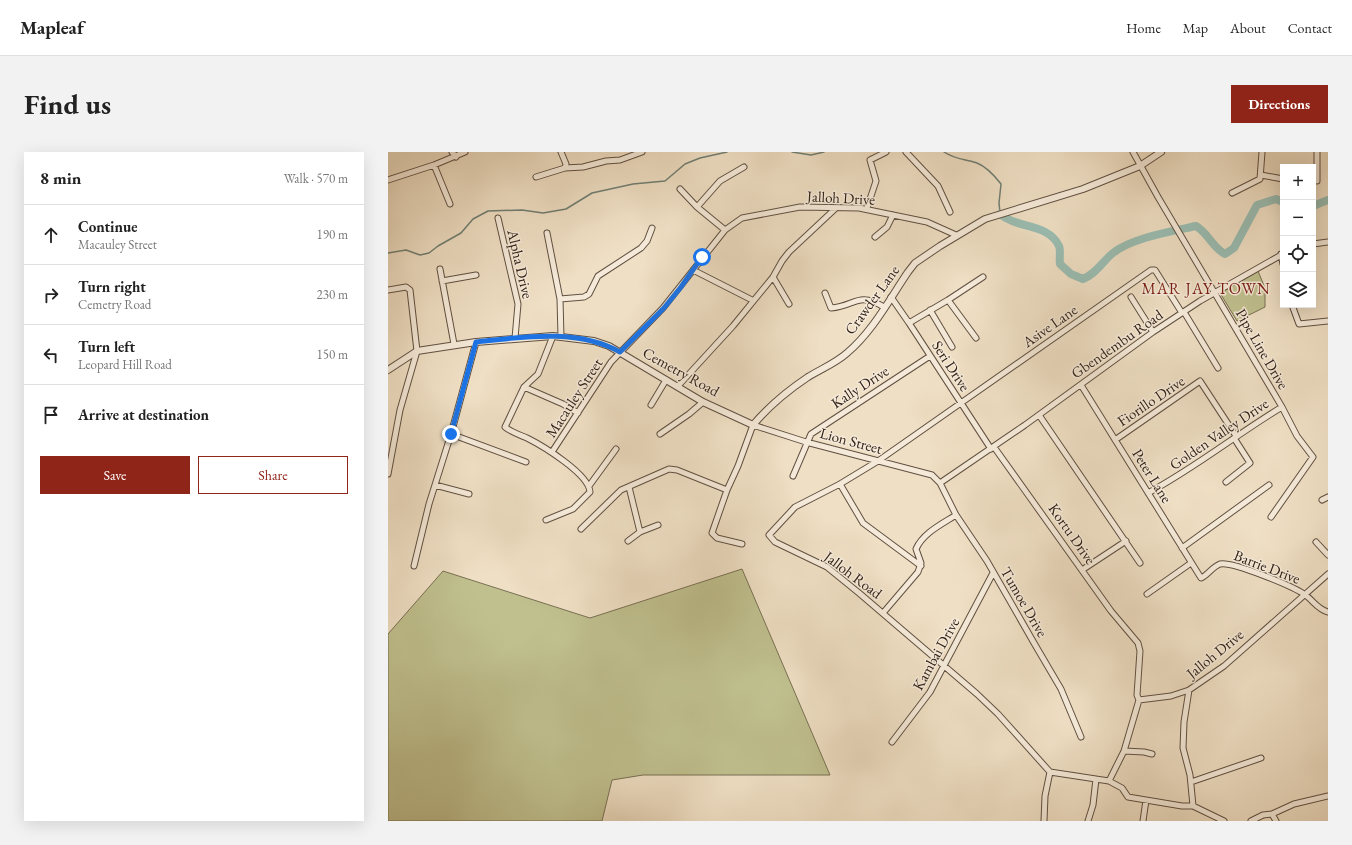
<!DOCTYPE html>
<html lang="en">
<head>
<meta charset="utf-8">
<style>
	body { margin:0; font-family:"EB Garamond",serif; background:#f2f2f2; color:#222 }
	.controls { position:absolute; right:12px; top:12px; display:grid; overflow:hidden; border-radius:0px; box-shadow:0 4px 16px #0002 }
	.controls button { width:36px; height:36px; display:grid; place-items:center; padding:0; border:0; border-bottom:1px solid #e0e0e0; background:#fff; color:#222; font:20px sans-serif }
	.stop { position:absolute; width:12px; height:12px; margin:-9px; border:3px solid #1a73e8; border-radius:50%; background:#fff }
	.stop.end { background:#1a73e8; border-color:#fff; box-shadow:0 1px 4px #0008 }
	.list { margin:0; padding:0; list-style:none }
	h2 { display:flex; justify-content:space-between; align-items:center; height:52px; margin:0; padding:0 16px; font-size:17px }
	h2 small { font-size:13px; font-weight:400; color:#767676 }
	.list li { display:grid; grid-template-columns:26px 1fr auto; gap:12px; align-items:center; box-sizing:border-box; height:60px; padding:0 16px; border-top:1px solid #e0e0e0 }
	.list b { display:block; font-size:15px; white-space:nowrap }
	.list p { margin:0; font-size:13px; white-space:nowrap; color:#767676 }
	.list em { font-size:13px; font-style:normal; color:#767676 }
	.actions { display:flex; gap:8px; padding:12px 16px }
	.actions a { flex:1; padding:9px 0; border:1px solid #8f2418; border-radius:0px; text-align:center; font-size:14px; color:#8f2418 }
	.actions .main { background:#8f2418; color:#fff }
	.icon { flex:none; width:22px; height:22px; fill:none; stroke:currentColor; stroke-width:2; stroke-linecap:round; stroke-linejoin:round }
	.map { position:relative; flex:none; width:940px; height:669px; overflow:hidden; border-radius:0px }
	header { display:flex; align-items:center; gap:24px; box-sizing:border-box; height:56px; padding:0 20px; background:#fff; border-bottom:1px solid #e0e0e0 }
	header strong { font-size:19px }
	nav { display:flex; gap:22px; margin-inline-start:auto; font-size:14px }
	.intro { display:flex; align-items:center; justify-content:space-between; box-sizing:border-box; height:96px; padding:0 24px }
	h1 { margin:0; font-size:28px }
	.button { padding:10px 18px; border-radius:0px; background:#8f2418; color:#fff; font-size:14px; font-weight:700 }
	main { display:flex; gap:24px; padding:0 24px }
	aside { flex:1; background:#fff; border-radius:0px; box-shadow:0 4px 16px #0002 }
	.map>svg:first-child { display:block }
	.green { fill:#c0c08f; stroke:#787053 }
	.lines { fill:none; stroke-linecap:round; stroke-linejoin:round }
	.stream { stroke:#707f74; stroke-width:1.5 }
	.river { stroke:#9abdb2; stroke-width:8 }
	.minor-casing { stroke:#605042; stroke-width:7 }
	.tertiary-casing { stroke:#605042; stroke-width:8 }
	.minor { stroke:#f5ead9; stroke-width:5 }
	.tertiary { stroke:#f5ead9; stroke-width:6 }
	.route { stroke:#1a73e8; stroke-width:5 }
	.labels { text-anchor:middle; stroke-width:3; stroke-linejoin:round; paint-order:stroke }
	.street-label { font-size:15px; fill:#312117; stroke:#f5ead9 }
	.neighbourhood-label { font-size:16px; letter-spacing:1px; fill:#7a1f14; stroke:#f5ead9 }
</style>
</head>
<body>
<header>
<strong>Mapleaf</strong>
<nav><a>Home</a><a>Map</a><a>About</a><a>Contact</a></nav>
</header>
<div class="intro"><h1>Find us</h1><a class="button">Directions</a></div>
<main>
<aside>
<h2>8 min<small>Walk · 570 m</small></h2>
<ul class="list">
<li><svg class="icon" aria-label="ahead" viewBox="0 0 24 24"><path d="M12 20V5M6 11l6-6 6 6"/></svg><div><b>Continue</b><p>Macauley Street</p></div><em>190 m</em></li>
<li><svg class="icon" aria-label="right" viewBox="0 0 24 24"><path d="M7 20v-9h11M14 6l5 5-5 5"/></svg><div><b>Turn right</b><p>Cemetry Road</p></div><em>230 m</em></li>
<li><svg class="icon" aria-label="left" viewBox="0 0 24 24"><path d="M17 20v-9H6M10 6l-5 5 5 5"/></svg><div><b>Turn left</b><p>Leopard Hill Road</p></div><em>150 m</em></li>
<li><svg class="icon" aria-label="arrive" viewBox="0 0 24 24"><path d="M6 21V4h12l-3 4 3 4H6"/></svg><div><b>Arrive at destination</b></div></li>
</ul>
<div class="actions"><a class="main">Save</a><a>Share</a></div>
</aside>
<div class="map">
<svg width="940" height="669" viewBox="0 0 940 669">
	<rect width="100%" height="100%" fill="#efdfc4"/>
	<filter id="stains"><feTurbulence type="fractalNoise" baseFrequency=".005" numOctaves="4"/><feColorMatrix values="0 0 0 0 .2 0 0 0 0 .09 0 0 0 0 .02 0 0 0 .5 -.17"/></filter>
	<radialGradient id="worn" r=".72"><stop offset=".6" stop-color="#630" stop-opacity="0"/><stop offset="1" stop-color="#630" stop-opacity=".3"/></radialGradient>
	<path class="green" d="M 870,119 L 877,136 L 877,155 L 849,169 L 832,141 Z
		M 354,417 L 442,623 L 255,623 L 224,628 L 214,669 L 0,669 L 0,482 L 55,419 L 202,466 Z"/>
	<g class="lines">
		<path class="stream" d="M 404,0 L 423,3 L 436,0
			M 556,0 C 568,8 577,7 589,11 C 599,15 606,23 613,32 L 611,51 L 612,61
			M 0,101 L 18,98 L 32,103 L 41,101 L 50,94 L 73,81 L 85,67 L 100,59 L 134,58 L 155,61 L 178,57 L 204,41 L 245,32 L 277,29 L 297,12 L 312,6 L 339,0"/>
		<path class="river" d="M 925,54 L 940,48
			M 612,62 C 629,77 660,71 671,94 C 673,98 671,107 672,112 L 683,122 L 695,127 C 708,122 715,109 725,101 C 743,86 785,79 808,74 C 821,82 824,95 837,102 L 846,96 L 869,53 L 888,47 L 895,50"/>
		<g class="minor-casing">
			<path id="minor" d="M 64,0 L 68,5
				M 518,0 L 550,34 L 562,60
				M 745,0 L 770,45 L 894,255 L 909,284 L 925,305 L 883,365
				M 929,0 L 929,29
				M 46,13 L 62,52
				M 177,16 L 195,15 L 218,9 L 232,8 L 254,0
				M 873,23 L 895,27
				M 148,25 L 177,16 L 178,12 L 173,0
				M 0,28 L 46,13 L 77,0
				M 292,37 L 309,55 L 337,78
				M 844,41 L 872,27 L 874,0
				M 309,55 L 332,29 L 356,15
				M 479,56 L 488,29 L 482,8 L 498,0
				M 110,66 L 130,152 L 127,186
				M 159,81 L 172,147 L 173,185
				M 487,85 L 499,75 L 505,63
				M 925,92 L 940,90
				M 893,102 L 895,112
				M 52,117 L 66,192
				M 305,118 L 364,148
				M 385,125 L 401,152
				M 54,129 L 88,123
				M 0,138 L 18,135 L 22,138 L 29,199 L 12,258 L 0,322
				M 437,141 L 443,156 C 468,154 469,139 496,155
				M 503,145 L 521,171 L 603,297
				M 743,145 L 765,180
				M 172,147 L 196,145 L 201,142 L 210,124 L 253,96 L 259,89 L 264,76
				M 560,148 L 595,125
				M 904,153 L 911,172 L 940,169
				M 542,158 L 564,195
				M 796,160 L 830,216
				M 521,171 L 560,148 L 588,186
				M 693,233 L 813,426 C 820,423 824,415 832,412 C 844,409 904,434 916,442 C 925,448 929,457 940,460
				M 290,234 L 345,174 L 385,125 L 394,109 L 401,100 L 448,56
				M 136,235 L 175,252 L 190,261
				M 263,253 L 278,228
				M 651,263 L 752,411
				M 63,282 L 138,310
				M 272,282 L 301,262 L 315,250
				M 727,288 L 812,229 L 848,284
				M 606,295 L 723,459 L 750,491 L 752,499 L 749,543 L 751,548 L 783,544 L 801,538 L 836,514 L 940,422
				M 164,300 L 223,210 L 275,156 L 337,78 L 354,66 L 412,55 L 471,56 L 539,70 L 568,83
				M 405,324 L 423,282 L 542,204
				M 838,330 L 862,311 L 846,286
				M 552,331 L 637,273 L 765,180 L 812,149 L 895,102
				M 452,332 L 475,371 L 533,414
				M 47,333 L 81,342
				M 201,334 L 228,297
				M 241,335 L 252,380
				M 760,341 C 807,316 849,282 894,255
				M 934,348 L 940,345
				M 158,368 L 185,357 L 202,340 C 201,322 155,294 139,286 C 132,283 123,280 117,275 L 136,235 L 150,222 L 165,184
				M 193,377 L 233,338 L 281,317 L 289,318 L 339,338
				M 240,389 L 252,380 L 270,373
				M 928,390 L 940,403
				M 354,392 L 329,386 L 324,381 L 339,338 L 350,314 L 365,273 L 418,290 L 544,323 L 552,331 L 568,363 L 599,409 L 646,491 L 673,537 L 693,585
				M 794,396 L 881,333
				M 26,414 L 41,352 L 63,282 L 88,190
				M 694,418 L 738,389
				M 759,442 L 803,411
				M 495,461 L 530,420 L 533,411 L 528,397 C 535,381 554,372 568,363
				M 801,538 L 796,570 L 795,596 L 802,623 L 805,654
				M 504,590 L 542,540 L 605,421
				M 736,599 L 756,600 L 764,602
				M 662,620 L 610,562 L 589,542 L 471,441 L 439,415 L 387,390 L 381,383 L 407,355 L 452,332 L 490,309 L 763,118 L 767,118 L 794,161
				M 662,620 L 721,629 L 734,636 L 740,645 L 794,654 L 805,654 L 836,669
				M 721,629 L 736,599 L 751,548
				M 803,630 L 873,606
				M 884,662 L 906,652 L 940,644
				M 656,669 L 657,644 L 662,620
				M 700,669 L 705,653 L 708,627
				M 755,669 L 758,648
				M 863,669 L 875,663 L 884,662 L 888,669"/>
		</g>
		<g class="tertiary-casing">
			<path id="tertiary" d="M 0,218 L 29,199 L 88,190 L 165,184 L 206,189 L 221,194 L 315,250 L 365,273 C 381,254 399,239 420,225 C 433,217 448,211 459,201 C 485,179 501,148 520,120 L 527,111 L 552,94 L 597,67 L 695,37 L 752,14 L 773,0"/>
		</g>
		<use href="#minor" class="minor"/>
		<use href="#tertiary" class="tertiary"/>
	</g>
	<g class="lines">
		<path class="route" d="M 63,282 L 88,190 C 135,185 189,176 232,200 L 276,156 L 293,135 L 314,105"/>
	</g>
	<g class="labels">
		<g class="street-label">
			<text transform="translate(453 46) rotate(3)" y="5">Jalloh Drive</text>
			<text transform="translate(132 112) rotate(77)" y="5">Alpha Drive</text>
			<text transform="translate(484 148) rotate(-54)" y="5">Crawder Lane</text>
			<text transform="translate(662 174) rotate(-35)" y="5">Asive Lane</text>
			<text transform="translate(729 192) rotate(-35)" y="5">Gbendembu Road</text>
			<text transform="translate(874 197) rotate(60)" y="5">Pipe Line Drive</text>
			<text transform="translate(563 214) rotate(57)" y="5">Seri Drive</text>
			<text transform="translate(293 220) rotate(29)" y="5">Cemetry Road</text>
			<text transform="translate(472 235) rotate(-33)" y="5">Kally Drive</text>
			<text transform="translate(186 246) rotate(-57)" y="5">Macauley Street</text>
			<text transform="translate(763 249) rotate(-34)" y="5">Fiorillo Drive</text>
			<text transform="translate(831 282) rotate(-34)" y="5">Golden Valley Drive</text>
			<text transform="translate(463 289) rotate(15)" y="5">Lion Street</text>
			<text transform="translate(764 324) rotate(58)" y="5">Peter Lane</text>
			<text transform="translate(684 382) rotate(55)" y="5">Kortu Drive</text>
			<text transform="translate(879 415) rotate(21)" y="5">Barrie Drive</text>
			<text transform="translate(465 423) rotate(37)" y="5">Jalloh Road</text>
			<text transform="translate(636 450) rotate(60)" y="5">Tumoe Drive</text>
			<text transform="translate(548 502) rotate(-61)" y="5">Kambai Drive</text>
			<text transform="translate(827 502) rotate(-39)" y="5">Jalloh Drive</text>
		</g>
		<g class="neighbourhood-label">
			<text x="818" y="142">MAR JAY TOWN</text>
		</g>
	</g>
	<rect width="100%" height="100%" filter="url(#stains)"/>
	<rect width="100%" height="100%" fill="url(#worn)"/>
</svg>
<div class="controls">
<button>+</button>
<button>−</button>
<button><svg class="icon" aria-label="locate" viewBox="0 0 24 24"><circle cx="12" cy="12" r="6"/><path d="M12 2v4M12 18v4M2 12h4M18 12h4"/></svg></button>
<button><svg class="icon" aria-label="layers" viewBox="0 0 24 24"><path d="M12 4l9 5-9 5-9-5zM3 14l9 5 9-5"/></svg></button>
</div>
<div class="stop" style="left:314px;top:105px"></div>
<div class="stop end" style="left:63px;top:282px"></div>
</div>
</main>
</body>
</html>
